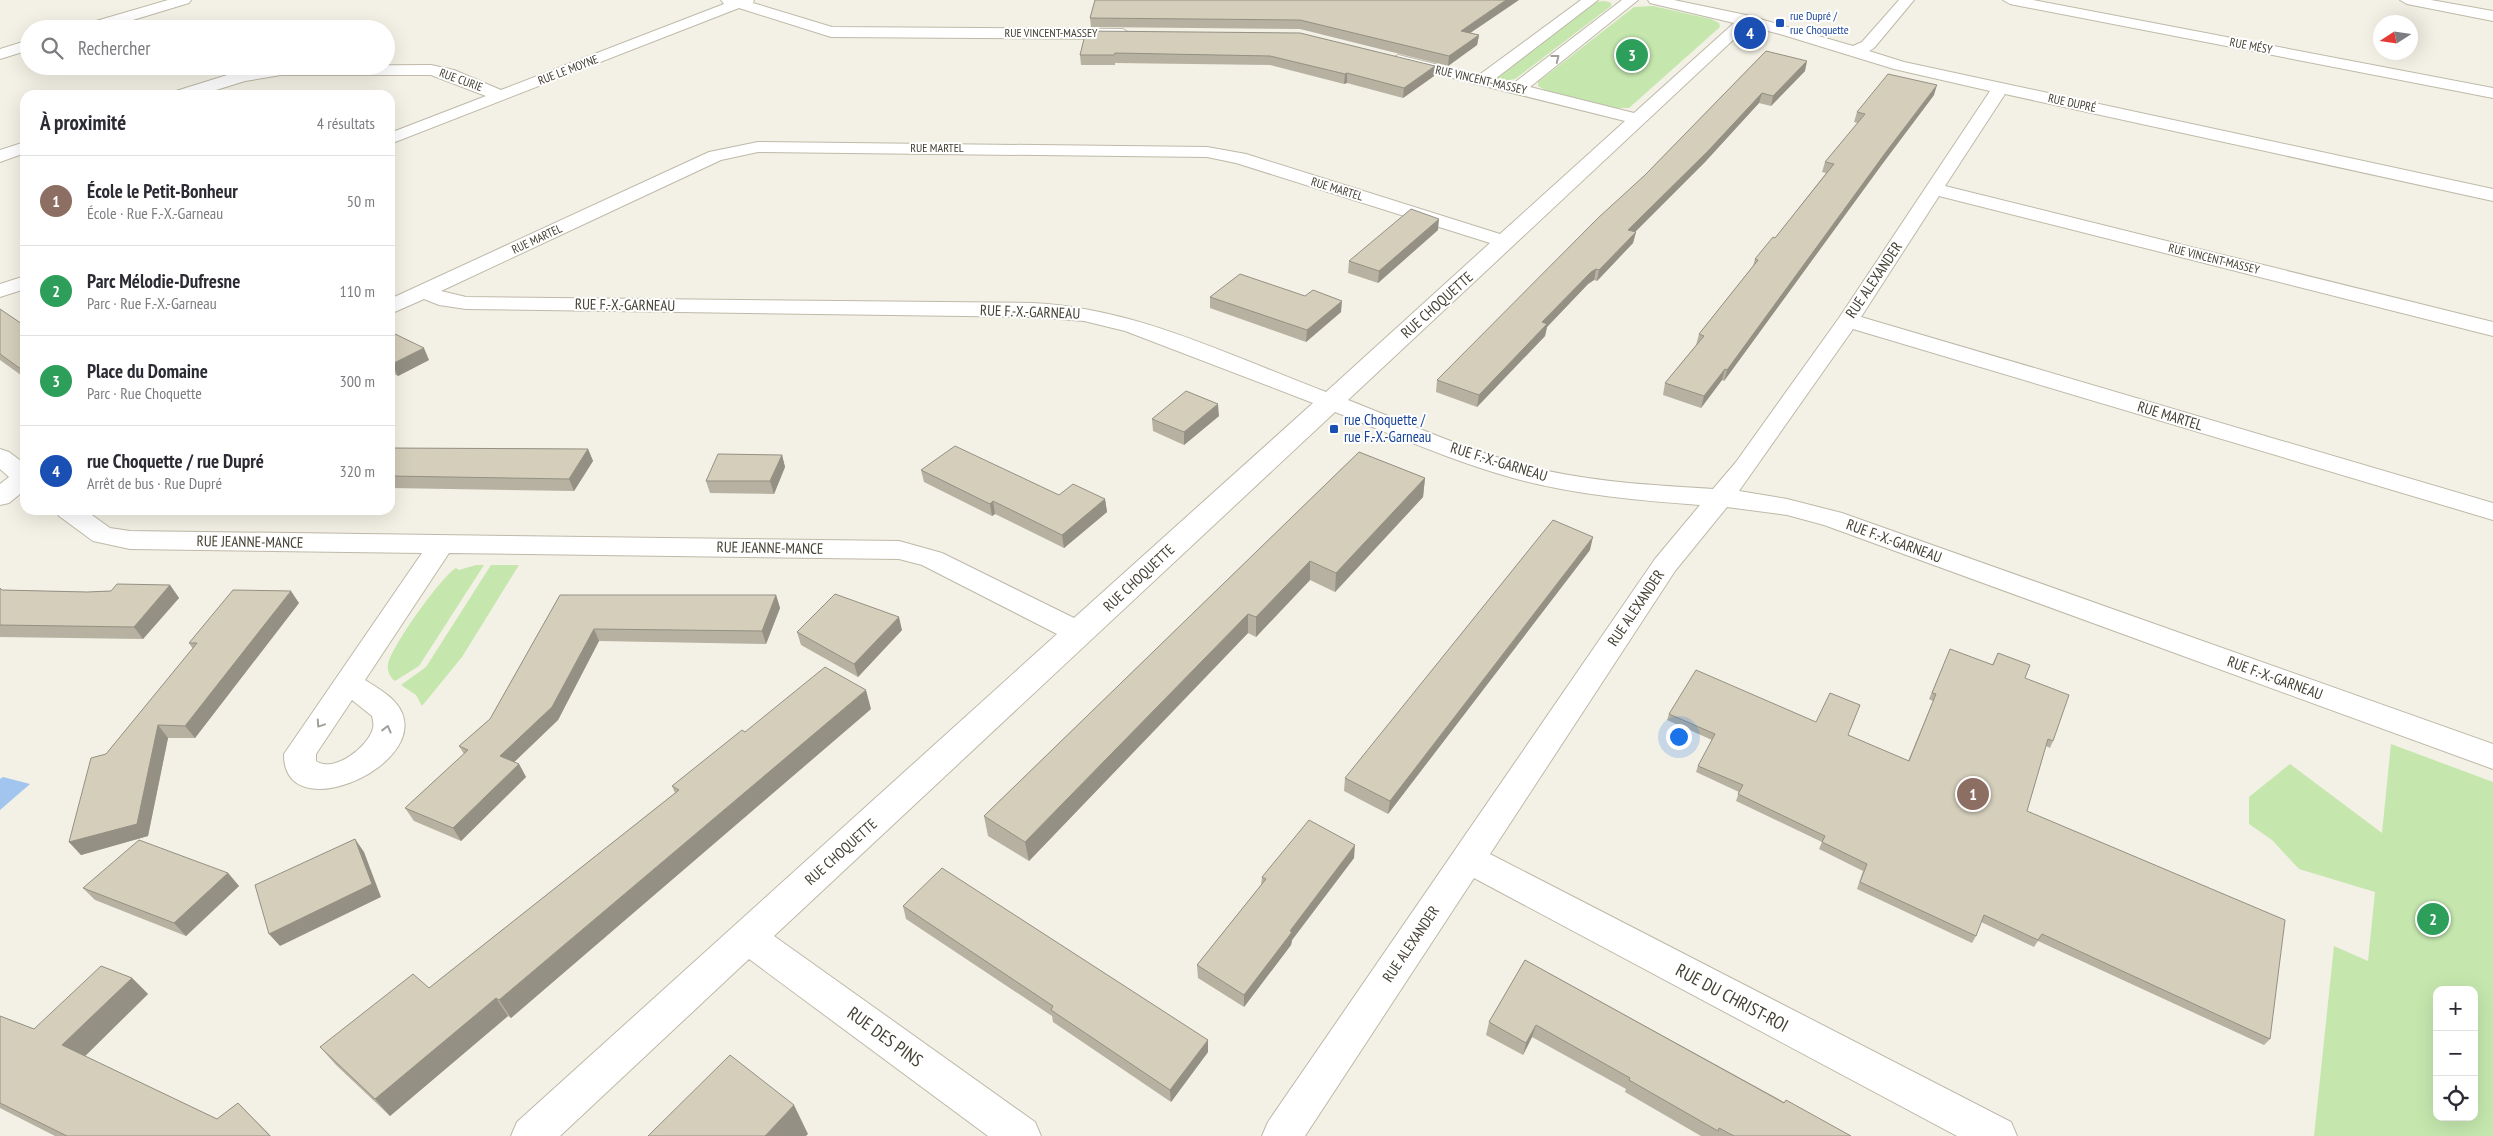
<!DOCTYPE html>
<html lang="fr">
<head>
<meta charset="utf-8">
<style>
	body { margin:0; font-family:"PT Sans Narrow",sans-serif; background:#f2f2f3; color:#2b2b33 }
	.controls { position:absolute; right:15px; bottom:15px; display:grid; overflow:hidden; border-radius:10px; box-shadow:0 5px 20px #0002 }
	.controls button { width:45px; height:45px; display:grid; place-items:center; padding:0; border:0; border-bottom:1px solid #e1e1e2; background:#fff; color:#2b2b33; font:25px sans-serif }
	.compass { position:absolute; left:2373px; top:15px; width:45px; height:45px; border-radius:50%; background:#fff; box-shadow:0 5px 20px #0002; rotate:258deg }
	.you { position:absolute; left:1678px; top:736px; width:18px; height:18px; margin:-12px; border:4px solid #fff; border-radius:50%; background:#1a73e8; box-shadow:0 0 0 8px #1a73e833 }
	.badge { display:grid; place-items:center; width:32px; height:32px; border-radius:50%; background:#2563eb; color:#fff; font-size:16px; font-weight:700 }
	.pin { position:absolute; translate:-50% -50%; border:2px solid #fff; box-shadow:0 1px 5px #0006 }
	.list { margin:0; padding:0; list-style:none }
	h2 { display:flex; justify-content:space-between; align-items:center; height:65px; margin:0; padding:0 20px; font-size:21px }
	h2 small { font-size:16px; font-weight:400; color:#7c7c81 }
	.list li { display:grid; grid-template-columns:32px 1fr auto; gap:15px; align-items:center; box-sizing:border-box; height:90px; padding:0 20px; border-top:1px solid #e1e1e2 }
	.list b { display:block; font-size:19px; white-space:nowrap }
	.list p { margin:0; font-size:16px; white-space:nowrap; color:#7c7c81 }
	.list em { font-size:16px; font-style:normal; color:#7c7c81 }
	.icon { flex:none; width:28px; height:28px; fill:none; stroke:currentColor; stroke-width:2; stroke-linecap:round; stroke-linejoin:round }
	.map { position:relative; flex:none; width:2493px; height:1136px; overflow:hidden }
	.search { position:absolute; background:#fff; box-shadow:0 5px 20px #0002; left:20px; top:20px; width:375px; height:55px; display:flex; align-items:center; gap:12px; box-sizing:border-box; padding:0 18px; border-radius:28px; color:#7c7c81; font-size:19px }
	.panel { position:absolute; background:#fff; box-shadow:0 5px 20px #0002; left:20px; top:90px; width:375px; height:425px; border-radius:15px }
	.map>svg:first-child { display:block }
	.green { fill:#c5e7ae; fill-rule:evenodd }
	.water { fill:#a2c5ef }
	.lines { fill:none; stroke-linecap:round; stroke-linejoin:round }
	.minor-casing { stroke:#beb9a8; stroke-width:2 }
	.minor { fill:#fff; fill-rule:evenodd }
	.wall { fill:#b6b1a1 }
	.shaded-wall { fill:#949083 }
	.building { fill:#d4cebb; stroke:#949083 }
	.oneway { stroke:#a2a09a }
	.transit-dot { fill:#1a4fb4; stroke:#fff; stroke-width:2 }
	.labels { text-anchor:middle; stroke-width:4; stroke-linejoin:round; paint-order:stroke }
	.far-transit-label { font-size:12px; fill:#164399; stroke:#fff; text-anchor:start }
	.far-street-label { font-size:12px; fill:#454135; stroke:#fff }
	.street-label { font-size:15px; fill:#454135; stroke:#fff }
	.transit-label { font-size:15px; fill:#164399; stroke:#fff; text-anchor:start }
	.near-street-label { font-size:18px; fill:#454135; stroke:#fff }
</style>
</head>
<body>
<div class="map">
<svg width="2493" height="1136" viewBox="0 0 2493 1136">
	<rect width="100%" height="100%" fill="#f3f0e5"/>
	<path class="green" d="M 1605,1 L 1611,3 L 1611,6 L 1515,79 L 1504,81 L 1497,78 L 1496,76 L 1594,2 Z
		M 1653,6 L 1711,19 L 1719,23 L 1720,27 L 1629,108 L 1614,108 L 1547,91 L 1538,86 L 1538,82 L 1634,7 Z
		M 476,565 L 484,565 L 419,666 L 395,681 C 390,677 387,671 388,664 C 392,646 440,578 456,568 L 459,570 Z
		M 491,565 L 519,565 L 462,657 L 422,706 L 416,695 L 401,685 L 426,667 Z
		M 2391,744 L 2493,782 L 2493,1136 L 2314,1136 L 2334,946 L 2368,961 L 2375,892 L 2299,869 L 2272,840 L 2249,824 L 2249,797 L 2290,764 L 2382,833 ZM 2437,990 L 2474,990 L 2474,1117 L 2437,1117 Z"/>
	<path class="water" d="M 3,777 L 30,784 L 0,810 L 0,779 Z"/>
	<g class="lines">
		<g class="minor-casing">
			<path id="minor" d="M 168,0 L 191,0 L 189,3 L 103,29 L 77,29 L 79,26 Z
				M 721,0 L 754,0 L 753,3 L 832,27 L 1123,29 L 1131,34 L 1123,39 L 831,37 L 739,8 L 390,144 L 390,133 L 486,96 L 431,75 L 281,75 L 245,81 L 200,95 L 173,95 L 176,91 L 237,72 L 273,66 L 431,65 L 454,70 L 501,90 L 724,4 Z
				M 1581,0 L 1598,0 L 1495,79 L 1514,83 L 1622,0 L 1638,0 L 1530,87 L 1634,113 L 1734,23 L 1650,3 L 1648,0 L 1674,0 L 1746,15 L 1853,46 L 1862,42 L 1899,0 L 1914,0 L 1874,48 L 1869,51 L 1904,62 L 2493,189 L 2493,201 L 2005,94 L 1945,186 L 2493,322 L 2493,336 L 1939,196 L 1861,317 L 2493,503 L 2493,520 L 1853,329 L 1739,491 L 1787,499 L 1842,513 L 2493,744 L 2493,769 L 1824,525 L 1787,515 L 1727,507 L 1675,571 L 1490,854 L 2011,1122 L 2017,1136 L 1957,1136 L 1474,878 L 1305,1136 L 1262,1136 L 1268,1122 L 1655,559 L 1700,505 C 1637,500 1574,495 1513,478 C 1452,461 1394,435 1335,412 L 774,936 L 1035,1122 L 1041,1136 L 988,1136 L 749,959 L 560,1136 L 511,1136 L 517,1122 L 1057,634 L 922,565 L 899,559 L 449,553 L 365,680 C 379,689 395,697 402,713 C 425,768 283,829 284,754 L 422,553 L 130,549 L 93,541 L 59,516 L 55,510 L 85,510 L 110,528 L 130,531 L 899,541 L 942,553 L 1074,618 L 1313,403 L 1125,331 L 1084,321 L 1033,317 L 466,309 L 439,305 L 424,299 L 390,314 L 390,299 L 709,152 L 758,142 L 1207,147 L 1246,154 L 1500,234 L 1625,121 L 1392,63 L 1390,60 L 1398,55 L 1479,75 ZM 1748,26 L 1780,34 L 1894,69 L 1990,91 L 1839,318 L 1736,462 L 1713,489 C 1651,485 1588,482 1527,466 C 1466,450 1407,423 1348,400 ZM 758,152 L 1207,157 L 1236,163 L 1490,243 L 1326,392 C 1231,356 1136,308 1033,303 L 466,297 L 441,291 L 721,160 ZM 352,700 L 372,716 C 373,720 374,725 373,728 C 369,746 334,774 316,761 L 316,754 Z
				M 2003,0 L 2033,0 L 2493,88 L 2493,98 L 2010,4 Z
				M 2400,0 L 2431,0 L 2493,11 L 2493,21 L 2407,4 Z
				M 29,40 L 29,50 L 0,59 L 0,49 Z
				M 25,142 L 25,153 L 0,162 L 0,150 Z
				M 25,276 L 25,289 L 0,297 L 0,284 Z
				M 0,449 L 9,452 L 25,464 L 25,490 L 9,503 L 0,505 L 0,484 L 9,477 L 0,469 Z"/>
		</g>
		<use href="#minor" class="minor"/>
	</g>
	<path class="wall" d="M 1095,0 L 1471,33 L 1479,35 L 1477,45 L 1448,66 L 1300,29 L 1091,27 L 1090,18 Z
		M 1086,31 L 1434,76 L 1403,98 L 1347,83 L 1344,84 L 1270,65 L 1115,63 L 1115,65 L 1081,65 L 1080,55 Z
		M 1766,51 L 1805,71 L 1771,106 L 1759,103 L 1705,162 L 1635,232 L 1636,232 L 1633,243 L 1597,281 L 1594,280 L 1588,284 L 1547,327 L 1545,336 L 1477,407 L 1436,392 L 1437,380 L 1645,175 Z
		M 1934,95 L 1883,163 L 1724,381 L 1722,380 L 1701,408 L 1663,395 L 1665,383 L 1696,345 L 1699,334 L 1753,266 L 1755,259 L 1775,238 L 1826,173 L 1822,172 L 1825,162 L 1858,123 L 1854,122 L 1857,112 Z
		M 1438,230 L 1378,283 L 1348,273 L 1349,261 Z
		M 1210,297 L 1341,312 L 1306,342 L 1210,308 Z
		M 0,309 L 25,326 L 25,378 L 0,360 Z
		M 390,334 L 429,360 L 398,376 L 390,372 Z
		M 1219,416 L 1184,445 L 1153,431 L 1152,419 Z
		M 390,448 L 588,449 L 593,461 L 574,491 L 390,488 Z
		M 1359,452 L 1425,478 L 1423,497 L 1335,592 L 1310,580 L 1256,637 L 1248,633 L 1029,861 L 988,836 L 984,816 Z
		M 782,455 L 785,467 L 774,494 L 710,493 L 706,481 Z
		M 921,470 L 1059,495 L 1105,499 L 1107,512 L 1064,548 L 995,514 L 992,516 L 924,482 Z
		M 1590,550 L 1388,814 L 1344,791 L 1345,778 Z
		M 170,585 L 179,598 L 143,639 L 0,637 L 0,588 L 2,590 L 87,592 L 111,591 Z
		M 560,595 L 776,595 L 780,608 L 766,644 L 599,641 L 558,720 L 514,762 L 519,764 L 526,777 L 461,841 L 414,821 L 405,808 L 464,754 L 459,746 L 490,719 Z
		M 299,603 L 195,738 L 168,738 L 148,836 L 81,855 L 69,842 L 106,754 L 193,649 L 189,643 Z
		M 902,630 L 858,677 L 801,645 L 797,632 Z
		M 1950,649 L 1992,665 L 1998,653 L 2025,678 L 2053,741 L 2050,748 L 2046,746 L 2027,811 L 2270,1039 L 2264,1045 L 2038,941 L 2034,947 L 1981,922 L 1976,936 L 1972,943 L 1857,889 L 1863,871 L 1819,849 L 1822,842 L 1736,801 L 1739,792 L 1696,772 L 1698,766 L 1712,740 L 1667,720 L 1669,714 L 1848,735 L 1908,761 L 1933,701 L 1929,699 Z
		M 871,709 L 511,1018 L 508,1016 L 390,1116 L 336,1065 L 320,1047 L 429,988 L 675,793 L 672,786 L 745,732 Z
		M 1354,858 L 1292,940 L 1291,945 L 1244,1007 L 1198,978 L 1197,965 L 1261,885 L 1262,877 Z
		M 228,873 L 239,886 L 186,936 L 95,900 L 83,888 Z
		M 903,906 L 1208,1052 L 1171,1102 L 1053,1022 L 1052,1016 L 906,919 Z
		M 1525,960 L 1784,1102 L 1851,1136 L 1701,1136 L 1625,1092 L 1626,1089 L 1532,1037 L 1523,1055 L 1486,1035 L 1489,1022 Z
		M 132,978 L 148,994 L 85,1056 L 217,1119 L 238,1103 L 271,1136 L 55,1136 L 0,1108 L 0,1016 L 34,1029 Z"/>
	<path class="shaded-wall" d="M 1506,0 L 1519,0 L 1460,40 L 1461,31 Z
		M 1479,35 L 1477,45 L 1448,66 L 1449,56 Z
		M 1807,61 L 1805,71 L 1771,106 L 1773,96 Z
		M 1435,66 L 1434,76 L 1403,98 L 1404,88 Z
		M 1347,73 L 1347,83 L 1344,84 L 1345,74 Z
		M 1937,85 L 1934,95 L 1883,163 L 1724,381 L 1727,370 L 1886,152 Z
		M 1762,93 L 1759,103 L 1705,162 L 1626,241 L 1628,230 Z
		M 1439,219 L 1438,230 L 1378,283 L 1379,271 Z
		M 1636,232 L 1633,243 L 1597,281 L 1599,270 Z
		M 1596,269 L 1594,280 L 1588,284 L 1547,327 L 1545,336 L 1477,407 L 1479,395 L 1542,322 L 1591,272 Z
		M 1342,301 L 1341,312 L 1306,342 L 1307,330 Z
		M 424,348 L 429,360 L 398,376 L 392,364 Z
		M 1725,369 L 1722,380 L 1701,408 L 1704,396 Z
		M 1218,404 L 1219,416 L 1184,445 L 1184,432 Z
		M 588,449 L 593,461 L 574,491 L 569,479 Z
		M 782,455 L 785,467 L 774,494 L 770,481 Z
		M 1425,478 L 1423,497 L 1335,592 L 1336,573 Z
		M 1105,499 L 1107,512 L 1064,548 L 1062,535 Z
		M 993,501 L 995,514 L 992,516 L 990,504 Z
		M 1593,537 L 1590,550 L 1388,814 L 1390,801 Z
		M 1310,561 L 1310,580 L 1256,637 L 1256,617 Z
		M 170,585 L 179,598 L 143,639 L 134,627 Z
		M 291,591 L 299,603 L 195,738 L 185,726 Z
		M 776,595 L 780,608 L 766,644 L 762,631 Z
		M 1248,614 L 1248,633 L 1029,861 L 1025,842 Z
		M 899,617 L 902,630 L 858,677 L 854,664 Z
		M 594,629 L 599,641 L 558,720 L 507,769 L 500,756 Z
		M 866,690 L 871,709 L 511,1018 L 499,1000 Z
		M 158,725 L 168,738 L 148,836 L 81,855 L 69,842 Z
		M 519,764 L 526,777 L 461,841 L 453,828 Z
		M 355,839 L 364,852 L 381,897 L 280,946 L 269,934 Z
		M 1355,845 L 1354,858 L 1292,940 L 1291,945 L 1244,1007 L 1244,995 L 1290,931 Z
		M 228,873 L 239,886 L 186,936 L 174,923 Z
		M 132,978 L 148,994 L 80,1061 L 62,1045 Z
		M 496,998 L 508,1016 L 390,1116 L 375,1099 Z
		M 1536,1025 L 1532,1037 L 1523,1055 L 1526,1043 Z
		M 1208,1040 L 1208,1052 L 1171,1102 L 1170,1090 Z
		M 794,1105 L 808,1134 L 806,1136 L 765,1136 Z"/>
	<path class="building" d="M 1095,0 L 1506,0 L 1461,31 L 1479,35 L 1449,56 L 1300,20 L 1090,18 Z
		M 1086,31 L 1300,33 L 1435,66 L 1404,88 L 1347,73 L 1345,74 L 1270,56 L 1115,53 L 1114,55 L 1080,55 Z
		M 1766,51 L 1807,61 L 1773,96 L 1762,93 L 1708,151 L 1628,230 L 1636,232 L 1599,270 L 1596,269 L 1591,272 L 1542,322 L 1547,324 L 1479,395 L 1437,380 L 1598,218 L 1645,175 Z
		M 1888,74 L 1937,85 L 1886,152 L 1727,370 L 1725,369 L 1704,396 L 1665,383 L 1704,336 L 1699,334 L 1758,260 L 1755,259 L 1773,237 L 1775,238 L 1834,164 L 1825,162 L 1865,114 L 1857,112 Z
		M 1411,209 L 1439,219 L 1379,271 L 1349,261 Z
		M 1240,274 L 1305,296 L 1313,290 L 1342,301 L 1307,330 L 1210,297 Z
		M 0,309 L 25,326 L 25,372 L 0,354 Z
		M 393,333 L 424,348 L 392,364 L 390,363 L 390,334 Z
		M 1186,391 L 1218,404 L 1184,432 L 1152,419 Z
		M 955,446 L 1059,495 L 1073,484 L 1105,499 L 1062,535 L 993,501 L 990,504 L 921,470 Z
		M 390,448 L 588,449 L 569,479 L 390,476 Z
		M 1359,452 L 1425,478 L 1336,573 L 1310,561 L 1256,617 L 1248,614 L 1025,842 L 984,816 Z
		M 718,454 L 782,455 L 770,481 L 706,481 Z
		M 1553,520 L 1593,537 L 1390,801 L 1345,778 Z
		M 117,584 L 170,585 L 134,627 L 0,625 L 0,588 L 2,590 L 87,592 L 111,591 Z
		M 233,590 L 291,591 L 185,726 L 158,725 L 137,824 L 69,842 L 91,758 L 106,754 L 197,643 L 189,643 Z
		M 835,594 L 899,617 L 854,664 L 797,632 Z
		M 560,595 L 776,595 L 762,631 L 594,629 L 552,707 L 500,756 L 519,764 L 453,828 L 405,808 L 468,750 L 459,746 L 490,719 Z
		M 1950,649 L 1993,665 L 1998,653 L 2030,665 L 2025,678 L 2069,695 L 2053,741 L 2048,739 L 2027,811 L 2285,920 L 2270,1039 L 2042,934 L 2038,940 L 1984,915 L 1976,936 L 1860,882 L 1867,864 L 1822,842 L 1825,836 L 1738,794 L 1743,785 L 1698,766 L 1715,734 L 1669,714 L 1696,670 L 1816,722 L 1830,693 L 1860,705 L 1848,735 L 1909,761 L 1936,694 L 1932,693 Z
		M 825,667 L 866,690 L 499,1000 L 496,998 L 375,1099 L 320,1047 L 413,974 L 429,988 L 679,790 L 672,786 L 742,730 L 745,732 Z
		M 1309,820 L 1355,845 L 1290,931 L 1292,932 L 1244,995 L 1197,965 L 1266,879 L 1262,877 Z
		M 355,839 L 372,884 L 269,934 L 255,885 Z
		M 139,840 L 228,873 L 174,923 L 83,888 Z
		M 942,868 L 1208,1040 L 1170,1090 L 1051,1010 L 1053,1006 L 903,906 Z
		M 1525,960 L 1784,1103 L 1786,1100 L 1851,1136 L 1734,1136 L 1719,1128 L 1718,1131 L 1629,1080 L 1630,1078 L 1536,1025 L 1526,1043 L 1489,1022 Z
		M 101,966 L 132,978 L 62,1045 L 217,1119 L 238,1103 L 270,1136 L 67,1136 L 0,1103 L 0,1016 L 34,1029 Z
		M 730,1055 L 794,1105 L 765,1136 L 648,1136 Z"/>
	<defs><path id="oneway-chevron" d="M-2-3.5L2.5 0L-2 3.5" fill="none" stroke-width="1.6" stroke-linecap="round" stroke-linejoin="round" transform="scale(1.25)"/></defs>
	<g class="oneway">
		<use href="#oneway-chevron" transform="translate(1556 58) rotate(-38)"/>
		<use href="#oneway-chevron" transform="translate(320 724) rotate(124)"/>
		<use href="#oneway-chevron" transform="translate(387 729) rotate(-76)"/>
	</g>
	<g class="transit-dot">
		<rect x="1775" y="18" width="10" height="10" rx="2.5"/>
		<rect x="1329" y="424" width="10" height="10" rx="2.5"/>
	</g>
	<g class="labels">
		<g class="far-transit-label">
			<text x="1790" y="20">rue Dupré /<tspan x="1790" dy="14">rue Choquette</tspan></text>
		</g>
		<g class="far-street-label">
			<text x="1051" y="37">RUE VINCENT-MASSEY</text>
			<text transform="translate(2251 46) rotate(11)" y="4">RUE MÉSY</text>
			<text transform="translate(568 70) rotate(-21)" y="4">RUE LE MOYNE</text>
			<text transform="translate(461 80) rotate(20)" y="4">RUE CURIE</text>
			<text transform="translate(1481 80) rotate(13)" y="4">RUE VINCENT-MASSEY</text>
			<text transform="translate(2072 103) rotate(12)" y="4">RUE DUPRÉ</text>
			<text x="937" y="152">RUE MARTEL</text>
			<text transform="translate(1337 189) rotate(17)" y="4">RUE MARTEL</text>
			<text transform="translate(537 239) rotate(-25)" y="4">RUE MARTEL</text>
			<text transform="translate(2214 259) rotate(14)" y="4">RUE VINCENT-MASSEY</text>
		</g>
		<g class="street-label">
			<text transform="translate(1874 280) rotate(-56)" y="5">RUE ALEXANDER</text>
			<text transform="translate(625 305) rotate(1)" y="5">RUE F.-X.-GARNEAU</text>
			<text transform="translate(1437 305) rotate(-42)" y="5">RUE CHOQUETTE</text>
			<text transform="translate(1030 312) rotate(2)" y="5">RUE F.-X.-GARNEAU</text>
			<text transform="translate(2170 416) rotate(17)" y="5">RUE MARTEL</text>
			<text transform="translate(1499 462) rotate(17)" y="5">RUE F.-X.-GARNEAU</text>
			<text transform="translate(1894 541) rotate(20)" y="5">RUE F.-X.-GARNEAU</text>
			<text transform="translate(250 542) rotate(1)" y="5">RUE JEANNE-MANCE</text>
			<text transform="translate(770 548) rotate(1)" y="5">RUE JEANNE-MANCE</text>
			<text transform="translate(1139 578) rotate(-43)" y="5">RUE CHOQUETTE</text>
			<text transform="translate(1636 608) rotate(-56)" y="5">RUE ALEXANDER</text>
			<text transform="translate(2275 678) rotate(20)" y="5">RUE F.-X.-GARNEAU</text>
			<text transform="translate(841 852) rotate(-42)" y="5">RUE CHOQUETTE</text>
			<text transform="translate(1411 944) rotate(-56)" y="5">RUE ALEXANDER</text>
		</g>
		<g class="transit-label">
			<text x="1344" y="425">rue Choquette /<tspan x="1344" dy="17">rue F.-X.-Garneau</tspan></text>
		</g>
		<g class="near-street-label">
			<text transform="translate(1732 998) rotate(28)" y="6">RUE DU CHRIST-ROI</text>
			<text transform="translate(885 1037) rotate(36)" y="6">RUE DES PINS</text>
		</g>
	</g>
</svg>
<div class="controls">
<button>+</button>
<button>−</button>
<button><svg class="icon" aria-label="locate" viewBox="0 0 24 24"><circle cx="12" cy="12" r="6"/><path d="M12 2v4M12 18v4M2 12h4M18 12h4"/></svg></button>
</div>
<svg class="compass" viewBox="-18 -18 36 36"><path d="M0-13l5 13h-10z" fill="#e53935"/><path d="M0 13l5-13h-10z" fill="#7c7c81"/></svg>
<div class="you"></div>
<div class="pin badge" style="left:1973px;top:794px;background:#8d6e63">1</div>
<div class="pin badge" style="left:2433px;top:919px;background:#2e9e5b">2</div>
<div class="pin badge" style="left:1632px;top:55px;background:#2e9e5b">3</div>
<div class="pin badge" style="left:1750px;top:33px;background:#1a4fb4">4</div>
<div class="search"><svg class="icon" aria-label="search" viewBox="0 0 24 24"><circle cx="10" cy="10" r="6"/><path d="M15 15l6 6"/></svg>Rechercher</div>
<section class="panel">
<h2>À proximité<small>4 résultats</small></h2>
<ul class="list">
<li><span class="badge" style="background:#8d6e63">1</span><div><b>École le Petit-Bonheur</b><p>École · Rue F.-X.-Garneau</p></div><em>50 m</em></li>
<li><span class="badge" style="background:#2e9e5b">2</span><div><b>Parc Mélodie-Dufresne</b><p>Parc · Rue F.-X.-Garneau</p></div><em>110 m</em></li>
<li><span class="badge" style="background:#2e9e5b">3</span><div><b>Place du Domaine</b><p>Parc · Rue Choquette</p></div><em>300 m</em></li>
<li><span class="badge" style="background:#1a4fb4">4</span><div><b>rue Choquette / rue Dupré</b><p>Arrêt de bus · Rue Dupré</p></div><em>320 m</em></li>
</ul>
</section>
</div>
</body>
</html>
